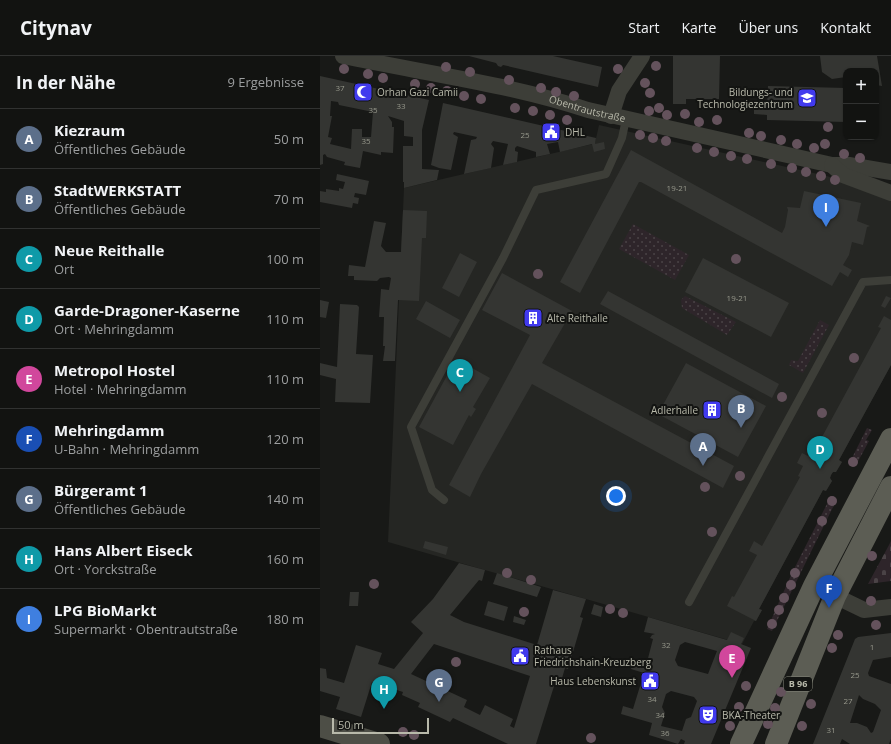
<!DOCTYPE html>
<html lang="de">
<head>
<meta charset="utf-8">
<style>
	body { margin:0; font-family:"Open Sans",sans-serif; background:#1b1c1a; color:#f1f3f6 }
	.controls { position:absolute; right:12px; top:12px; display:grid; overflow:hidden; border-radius:8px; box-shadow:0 1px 3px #0004 }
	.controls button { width:36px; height:36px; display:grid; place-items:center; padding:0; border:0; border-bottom:1px solid #313231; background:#121311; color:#f1f3f6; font:20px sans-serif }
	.scale { position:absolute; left:12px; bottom:10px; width:97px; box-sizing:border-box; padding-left:4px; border:2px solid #b8b9aa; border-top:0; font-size:11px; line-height:14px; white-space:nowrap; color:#b8b9aa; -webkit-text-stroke:3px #131412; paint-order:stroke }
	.you { position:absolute; left:296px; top:440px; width:14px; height:14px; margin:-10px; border:3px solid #fff; border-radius:50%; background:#1a73e8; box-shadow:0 0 0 6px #1a73e833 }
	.badge { display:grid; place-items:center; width:26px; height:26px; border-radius:50%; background:#a2a0f2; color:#fff; font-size:13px; font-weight:700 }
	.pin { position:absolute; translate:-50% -33px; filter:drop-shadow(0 1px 2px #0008) }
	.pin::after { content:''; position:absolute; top:21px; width:14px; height:12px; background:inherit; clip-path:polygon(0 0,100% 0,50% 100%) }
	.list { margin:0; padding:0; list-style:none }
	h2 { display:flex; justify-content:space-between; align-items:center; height:52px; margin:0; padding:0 16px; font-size:17px }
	h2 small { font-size:13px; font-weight:400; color:#9c9e9f }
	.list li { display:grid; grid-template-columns:26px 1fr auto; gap:12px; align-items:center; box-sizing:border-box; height:60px; padding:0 16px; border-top:1px solid #313231 }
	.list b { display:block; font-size:15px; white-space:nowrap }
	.list p { margin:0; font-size:13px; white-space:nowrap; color:#9c9e9f }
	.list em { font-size:13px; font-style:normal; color:#9c9e9f }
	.map { position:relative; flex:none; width:571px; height:688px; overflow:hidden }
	header { display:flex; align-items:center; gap:24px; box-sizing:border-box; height:56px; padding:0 20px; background:#121311; border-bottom:1px solid #313231 }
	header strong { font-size:19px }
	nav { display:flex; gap:22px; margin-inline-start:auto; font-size:14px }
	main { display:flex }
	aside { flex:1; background:#121311 }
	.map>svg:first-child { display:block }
	.built { fill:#252623 }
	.green { fill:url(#green-dots) }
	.cemetery { fill:url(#cemetery-stones) }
	.building { fill:#343532; fill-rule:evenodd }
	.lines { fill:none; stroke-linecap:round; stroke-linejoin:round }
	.service { stroke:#3d3e38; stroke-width:8 }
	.minor { stroke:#3d3e38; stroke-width:16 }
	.secondary { stroke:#4d4e46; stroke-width:22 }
	.primary { stroke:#5c5d54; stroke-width:22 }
	.tree { fill:#64525c }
	.labels { text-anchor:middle; stroke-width:4; stroke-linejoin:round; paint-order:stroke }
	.number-label { font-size:8px; fill:#97988c }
	.shield { fill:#131412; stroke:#86887c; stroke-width:1 }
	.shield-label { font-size:9px; font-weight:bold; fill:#b8b9aa }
	.poi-label { font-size:10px; fill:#b8b9aa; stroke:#131412; text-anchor:start }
	.street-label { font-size:10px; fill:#b8b9aa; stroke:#131412 }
</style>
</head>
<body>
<header>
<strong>Citynav</strong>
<nav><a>Start</a><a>Karte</a><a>Über uns</a><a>Kontakt</a></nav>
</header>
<main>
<aside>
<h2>In der Nähe<small>9 Ergebnisse</small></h2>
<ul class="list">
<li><span class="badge" style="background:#5c6f8a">A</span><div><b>Kiezraum</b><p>Öffentliches Gebäude</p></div><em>50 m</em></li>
<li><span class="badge" style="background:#5c6f8a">B</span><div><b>StadtWERKSTATT</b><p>Öffentliches Gebäude</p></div><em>70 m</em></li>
<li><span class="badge" style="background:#0f9aa8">C</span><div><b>Neue Reithalle</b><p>Ort</p></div><em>100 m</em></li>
<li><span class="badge" style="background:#0f9aa8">D</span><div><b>Garde-Dragoner-Kaserne</b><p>Ort · Mehringdamm</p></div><em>110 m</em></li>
<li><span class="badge" style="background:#d1479c">E</span><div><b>Metropol Hostel</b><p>Hotel · Mehringdamm</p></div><em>110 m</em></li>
<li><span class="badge" style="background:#1a4fb4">F</span><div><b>Mehringdamm</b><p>U-Bahn · Mehringdamm</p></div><em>120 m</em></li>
<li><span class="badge" style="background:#5c6f8a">G</span><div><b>Bürgeramt 1</b><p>Öffentliches Gebäude</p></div><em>140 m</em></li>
<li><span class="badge" style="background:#0f9aa8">H</span><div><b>Hans Albert Eiseck</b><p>Ort · Yorckstraße</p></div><em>160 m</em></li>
<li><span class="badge" style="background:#3f7fe0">I</span><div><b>LPG BioMarkt</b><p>Supermarkt · Obentrautstraße</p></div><em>180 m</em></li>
</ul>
</aside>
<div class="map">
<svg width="571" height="688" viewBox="0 0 571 688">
	<defs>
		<pattern id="green-dots" width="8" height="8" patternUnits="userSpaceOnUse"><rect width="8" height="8" fill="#2e252a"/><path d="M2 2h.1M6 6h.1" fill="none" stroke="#4a4346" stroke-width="1.8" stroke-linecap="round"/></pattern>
		<pattern id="cemetery-stones" width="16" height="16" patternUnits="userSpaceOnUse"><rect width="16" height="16" fill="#2e252a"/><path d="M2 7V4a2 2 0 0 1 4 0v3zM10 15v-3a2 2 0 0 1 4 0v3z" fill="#4a4346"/></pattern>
	</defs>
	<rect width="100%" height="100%" fill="#181917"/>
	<path class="built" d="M 279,69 L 507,120 L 571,144 L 571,309 L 519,404 L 522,406 L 516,416 L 513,416 L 511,419 L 510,422 L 512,425 L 506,435 L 503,434 L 439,553 L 442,554 L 436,565 L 434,565 L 422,588 L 68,486 L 84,132 L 273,88 L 275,87 Z"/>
	<path class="green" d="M 313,168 L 369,199 L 355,224 L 299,193 Z
		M 365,240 L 416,266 L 407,279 L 362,252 L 361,244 Z
		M 500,264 L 509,269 L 483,317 L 469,309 L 471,304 L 478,305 Z
		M 547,372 L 552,374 L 546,384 L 549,385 L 535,411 L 529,408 Z
		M 511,440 L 517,443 L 452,575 L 447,573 L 472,517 Z"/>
	<path class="cemetery" d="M 571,485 L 571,525 L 548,528 L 569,489 Z"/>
	<path class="building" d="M 149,0 L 233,0 L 282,11 L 278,31 L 183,9 L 181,11 L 178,10 L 176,7 Z
		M 353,0 L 400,0 L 399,43 L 366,43 L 366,48 L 353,48 Z
		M 500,0 L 557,0 L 562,30 L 556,29 L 556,15 L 526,15 L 526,21 L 512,23 L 502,16 Z
		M 0,20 L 109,44 L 102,74 L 102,113 L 119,114 L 117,124 L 84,132 L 84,126 L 83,126 L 83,90 L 93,90 L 93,81 L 84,80 L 84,65 L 68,60 L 72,66 L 72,71 L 74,71 L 73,97 L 61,96 L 61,99 L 43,95 L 40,112 L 24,109 L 25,106 L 7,101 L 5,98 L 3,99 L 3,108 L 0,109 ZM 11,45 L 18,46 L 19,49 L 53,56 L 51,81 L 42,81 L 42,73 L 32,73 L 31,93 L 10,88 L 12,82 L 8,81 L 12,60 L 10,60 Z
		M 448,30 L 526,32 L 526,66 L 447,64 L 447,59 L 434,58 L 434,53 L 447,53 Z
		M 123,47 L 276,82 L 275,88 L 284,86 L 285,93 L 274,96 L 272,88 L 240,96 L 238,86 L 227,88 L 230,98 L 216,101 L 216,96 L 197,90 L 195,92 L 195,95 L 198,96 L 197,106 L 183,109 L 188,88 L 173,85 L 171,88 L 174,92 L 171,112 L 144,118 L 151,84 L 156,83 L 157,81 L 134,76 L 133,78 L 138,81 L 131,114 L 119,112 L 111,109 Z
		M 311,94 L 462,177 L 465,171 L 468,154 L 467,151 L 480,152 L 484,135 L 541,147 L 537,165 L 550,170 L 547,171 L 543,189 L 532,186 L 529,199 L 523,209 L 532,214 L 528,221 L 520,216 L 512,230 L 321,126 L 319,126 L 260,237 L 240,226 Z
		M 17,118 L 49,125 L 46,139 L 35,137 L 34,141 L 39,142 L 38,148 L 33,147 L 32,152 L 0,146 L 0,135 L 6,136 L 6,133 L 19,135 L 19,132 L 23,133 L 25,126 L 16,124 Z
		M 83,154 L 107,155 L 106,182 L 102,182 L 99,245 L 78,244 L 75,305 L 63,305 L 65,290 L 63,290 L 64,261 L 59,261 L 61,233 L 69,234 L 71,222 L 69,221 L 60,222 L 57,225 L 34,224 L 34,220 L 28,220 L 29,209 L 45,211 L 54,165 L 66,167 L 61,190 L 66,196 L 81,196 Z
		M 140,197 L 157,206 L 139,241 L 122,232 Z
		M 383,202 L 469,247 L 451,281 L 365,236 Z
		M 182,217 L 252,255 L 222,307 L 414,410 L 403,432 L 212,328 L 161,418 L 150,441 L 129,429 L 210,279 L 162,254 Z
		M 288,235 L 459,328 L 452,342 L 280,248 Z
		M 566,240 L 571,242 L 565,252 L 561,250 Z
		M 0,244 L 9,246 L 6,262 L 0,261 Z
		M 106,245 L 140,264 L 130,282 L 96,263 Z
		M 20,248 L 37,249 L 39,251 L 36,298 L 53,299 L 50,347 L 15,346 L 16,323 L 0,319 L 0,307 L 17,311 Z
		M 564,260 L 571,264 L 571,309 L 519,404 L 522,406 L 516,416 L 513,416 L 511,419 L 510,422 L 512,425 L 506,435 L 503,434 L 439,553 L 442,554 L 436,565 L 407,550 L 412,540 L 414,541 L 437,499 L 429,495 L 434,485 L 442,490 L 480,421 L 478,420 L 483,410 L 477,407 L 482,397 L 488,400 L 494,391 L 496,392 L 561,272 L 558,271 Z
		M 136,303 L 170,322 L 153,351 L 156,353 L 151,361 L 149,359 L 133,389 L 99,371 Z
		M 366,307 L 446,350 L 418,401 L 338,358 Z
		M 105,485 L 128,491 L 126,499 L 103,492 Z
		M 139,507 L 165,514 L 162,525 L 159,524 L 130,559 L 144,566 L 217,589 L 233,534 L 266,543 L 260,561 L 263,562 L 248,613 L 245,612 L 240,629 L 235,627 L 216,688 L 188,688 L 133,662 L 130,666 L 98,651 L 100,647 L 82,639 L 83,636 L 52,626 L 41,661 L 16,653 L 20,641 L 0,635 L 0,612 L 6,613 L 7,622 L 24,627 L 36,589 L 62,597 L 58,608 L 74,613 L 103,577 L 91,566 L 113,543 ZM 114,588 L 210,620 L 194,672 L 190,670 L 193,663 L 165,649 L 160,659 L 144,651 L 147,644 L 91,618 Z
		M 177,517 L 221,531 L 217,541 L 173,528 Z
		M 30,536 L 39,536 L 38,550 L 29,550 Z
		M 168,545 L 188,551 L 184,565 L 164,559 Z
		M 274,548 L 283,551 L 281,561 L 271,558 Z
		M 194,560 L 206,564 L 204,569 L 193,566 Z
		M 328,561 L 407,584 L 411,576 L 424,582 L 421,588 L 431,592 L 391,688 L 364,688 L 365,685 L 361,683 L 358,688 L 329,679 L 332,667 L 301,658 L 303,650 L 313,653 L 324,617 L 311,613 L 313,606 L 326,610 L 333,583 L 330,582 L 332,579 L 335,578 L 324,576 ZM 365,586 L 397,595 L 388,618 L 358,610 L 355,604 L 360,589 ZM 351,635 L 374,641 L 377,645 L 371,661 L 366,663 L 362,675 L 341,670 L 345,657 L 342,651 L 346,638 Z
		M 571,577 L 571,601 L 553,604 L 548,617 L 549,620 L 571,628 L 571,683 L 569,688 L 530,688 L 522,683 L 520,688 L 493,688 L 535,583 L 538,581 ZM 539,639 L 543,643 L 555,648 L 561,654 L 553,676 L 551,677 L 547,671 L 537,667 L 530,667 Z"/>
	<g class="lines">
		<path class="service" d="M 124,444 L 112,434 L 91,371 L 183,202 L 216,134 L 286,118 L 302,82 L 306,63
			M 369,546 L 543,226 L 571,224"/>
		<g class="minor">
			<path id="s1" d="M 23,0 C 104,17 189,28 268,54 L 512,109 L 529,109 L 571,116"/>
			<path d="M 291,60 L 299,35 L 322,0"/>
			<path d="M 512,109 L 523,119 L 571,137"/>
			<path d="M 515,540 L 544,554 L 571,551"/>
		</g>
		<path class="secondary" d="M 0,670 L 59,688"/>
		<path class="primary" d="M 421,688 L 494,530 L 571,383
			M 456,688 L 515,540 L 571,431"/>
	</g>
	<g class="tree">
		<circle cx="336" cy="10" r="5"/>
		<circle cx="126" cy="11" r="5"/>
		<circle cx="24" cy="13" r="5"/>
		<circle cx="298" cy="13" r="5"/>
		<circle cx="150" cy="16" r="5"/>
		<circle cx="48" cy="18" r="5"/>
		<circle cx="63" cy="22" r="5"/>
		<circle cx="189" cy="24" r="5"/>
		<circle cx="325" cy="27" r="5"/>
		<circle cx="95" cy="28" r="5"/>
		<circle cx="111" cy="32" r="5"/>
		<circle cx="221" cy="32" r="5"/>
		<circle cx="127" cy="35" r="5"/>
		<circle cx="236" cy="36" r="5"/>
		<circle cx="330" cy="37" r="5"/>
		<circle cx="144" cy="40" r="5"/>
		<circle cx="254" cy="40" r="5"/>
		<circle cx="161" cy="43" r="5"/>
		<circle cx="195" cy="52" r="5"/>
		<circle cx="339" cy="52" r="5"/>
		<circle cx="213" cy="55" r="5"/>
		<circle cx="329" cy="55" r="5"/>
		<circle cx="365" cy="58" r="5"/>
		<circle cx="230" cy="59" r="5"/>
		<circle cx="347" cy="59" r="5"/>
		<circle cx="247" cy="64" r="5"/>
		<circle cx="397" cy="64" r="5"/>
		<circle cx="379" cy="66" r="5"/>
		<circle cx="508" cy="71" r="5"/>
		<circle cx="429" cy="77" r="5"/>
		<circle cx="320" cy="79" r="5"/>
		<circle cx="441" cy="80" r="5"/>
		<circle cx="333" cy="82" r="5"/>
		<circle cx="461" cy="84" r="5"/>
		<circle cx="346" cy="85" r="5"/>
		<circle cx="477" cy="88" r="5"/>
		<circle cx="505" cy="88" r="5"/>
		<circle cx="377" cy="92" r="5"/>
		<circle cx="494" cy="92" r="5"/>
		<circle cx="394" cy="96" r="5"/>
		<circle cx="524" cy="98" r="5"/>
		<circle cx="411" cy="100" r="5"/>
		<circle cx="540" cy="102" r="5"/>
		<circle cx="427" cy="103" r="5"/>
		<circle cx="451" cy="108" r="5"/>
		<circle cx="472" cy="112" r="5"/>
		<circle cx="486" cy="116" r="5"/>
		<circle cx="501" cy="120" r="5"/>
		<circle cx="515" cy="124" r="5"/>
		<circle cx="416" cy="203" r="5"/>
		<circle cx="218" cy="218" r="5"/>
		<circle cx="534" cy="302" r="5"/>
		<circle cx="462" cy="341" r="5"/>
		<circle cx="502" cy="357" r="5"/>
		<circle cx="533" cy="406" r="5"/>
		<circle cx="420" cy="420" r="5"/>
		<circle cx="385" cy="431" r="5"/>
		<circle cx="512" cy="445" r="5"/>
		<circle cx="502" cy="465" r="5"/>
		<circle cx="392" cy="476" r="5"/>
		<circle cx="552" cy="500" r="5"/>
		<circle cx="187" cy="517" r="5"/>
		<circle cx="475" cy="517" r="5"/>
		<circle cx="211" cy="524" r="5"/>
		<circle cx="54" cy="528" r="5"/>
		<circle cx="471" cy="529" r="5"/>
		<circle cx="464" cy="542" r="5"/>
		<circle cx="551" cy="545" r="5"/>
		<circle cx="290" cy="553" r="5"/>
		<circle cx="459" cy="554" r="5"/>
		<circle cx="204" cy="556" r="5"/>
		<circle cx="303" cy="557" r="5"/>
		<circle cx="452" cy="568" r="5"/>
		<circle cx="556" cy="569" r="5"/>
		<circle cx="518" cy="579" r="5"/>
		<circle cx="512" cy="592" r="5"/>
		<circle cx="136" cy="606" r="5"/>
		<circle cx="426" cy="630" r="5"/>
		<circle cx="461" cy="636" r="5"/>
		<circle cx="491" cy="648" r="5"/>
		<circle cx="419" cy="651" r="5"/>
		<circle cx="455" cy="652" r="5"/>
		<circle cx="448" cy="668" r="5"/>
		<circle cx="410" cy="670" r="5"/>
		<circle cx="482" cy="670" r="5"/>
		<circle cx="83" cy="676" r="5"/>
		<circle cx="94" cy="679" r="5"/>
		<circle cx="271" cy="682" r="5"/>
	</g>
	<defs>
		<g id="mosque-square" transform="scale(1)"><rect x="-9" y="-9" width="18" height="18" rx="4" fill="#413aee" stroke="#131412"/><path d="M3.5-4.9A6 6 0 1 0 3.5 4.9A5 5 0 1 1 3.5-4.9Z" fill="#fff"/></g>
		<g id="university-square" transform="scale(1)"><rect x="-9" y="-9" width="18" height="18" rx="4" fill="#413aee" stroke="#131412"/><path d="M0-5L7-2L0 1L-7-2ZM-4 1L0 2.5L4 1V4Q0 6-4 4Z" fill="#fff"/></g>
		<g id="civic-square" transform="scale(1)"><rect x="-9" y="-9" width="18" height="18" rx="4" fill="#413aee" stroke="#131412"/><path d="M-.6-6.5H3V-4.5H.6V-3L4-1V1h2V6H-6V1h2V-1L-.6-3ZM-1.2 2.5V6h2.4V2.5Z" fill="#fff"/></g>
		<g id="building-square" transform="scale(1)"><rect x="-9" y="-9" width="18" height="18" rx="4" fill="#413aee" stroke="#131412"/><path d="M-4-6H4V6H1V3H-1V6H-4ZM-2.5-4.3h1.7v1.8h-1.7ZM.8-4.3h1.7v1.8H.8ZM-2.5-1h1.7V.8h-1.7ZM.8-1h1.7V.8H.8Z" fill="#fff"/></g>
		<g id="theatre-square" transform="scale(1)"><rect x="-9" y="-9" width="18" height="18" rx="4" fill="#413aee" stroke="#131412"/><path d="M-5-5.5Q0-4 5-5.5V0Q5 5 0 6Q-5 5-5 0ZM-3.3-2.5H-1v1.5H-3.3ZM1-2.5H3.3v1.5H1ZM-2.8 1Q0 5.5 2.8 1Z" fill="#fff"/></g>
	</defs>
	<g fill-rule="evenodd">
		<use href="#mosque-square" x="43" y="36"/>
		<use href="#university-square" x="487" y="42"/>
		<use href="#civic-square" x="231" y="76"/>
		<use href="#building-square" x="213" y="262"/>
		<use href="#building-square" x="392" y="354"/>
		<use href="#civic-square" x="200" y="600"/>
		<use href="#civic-square" x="330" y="625"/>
		<use href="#theatre-square" x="388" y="659"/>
	</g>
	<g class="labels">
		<g class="number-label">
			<text x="20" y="35">37</text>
			<text x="81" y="53">33</text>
			<text x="53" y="57">35</text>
			<text x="205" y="82">25</text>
			<text x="46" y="88">35</text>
			<text x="357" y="135">19-21</text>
			<text x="417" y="245">19-21</text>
			<text x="346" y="592">32</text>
			<text x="552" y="594">1</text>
			<text x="535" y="622">25</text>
			<text x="332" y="646">34</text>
			<text x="528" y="648">27</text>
			<text x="340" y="662">34</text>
			<text x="511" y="677">31</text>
			<text x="345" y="680">36</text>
		</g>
		<rect class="shield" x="464" y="621" width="28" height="14" rx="3"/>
		<g class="shield-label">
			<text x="478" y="631">B 96</text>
		</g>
		<g class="poi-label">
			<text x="57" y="40">Orhan Gazi Camii</text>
			<text x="473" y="40" text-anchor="end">Bildungs- und<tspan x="473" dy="12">Technologiezentrum</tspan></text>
			<text x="245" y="80">DHL</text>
			<text x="227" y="266">Alte Reithalle</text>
			<text x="378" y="358" text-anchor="end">Adlerhalle</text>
			<text x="214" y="598">Rathaus<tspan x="214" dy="12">Friedrichshain-Kreuzberg</tspan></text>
			<text x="316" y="629" text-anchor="end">Haus Lebenskunst</text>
			<text x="402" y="663">BKA-Theater</text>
		</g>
		<g class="street-label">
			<text dy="4" stroke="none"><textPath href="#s1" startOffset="250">Obentrautstraße</textPath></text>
		</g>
	</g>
</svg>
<div class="controls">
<button>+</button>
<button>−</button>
</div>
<div class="scale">50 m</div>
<div class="you"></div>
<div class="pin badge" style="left:383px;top:410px;background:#5c6f8a">A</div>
<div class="pin badge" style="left:421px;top:372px;background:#5c6f8a">B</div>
<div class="pin badge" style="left:140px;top:336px;background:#0f9aa8">C</div>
<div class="pin badge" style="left:500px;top:413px;background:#0f9aa8">D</div>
<div class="pin badge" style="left:412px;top:622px;background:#d1479c">E</div>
<div class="pin badge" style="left:509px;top:552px;background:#1a4fb4">F</div>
<div class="pin badge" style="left:119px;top:646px;background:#5c6f8a">G</div>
<div class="pin badge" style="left:64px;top:653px;background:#0f9aa8">H</div>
<div class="pin badge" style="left:506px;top:171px;background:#3f7fe0">I</div>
</div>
</main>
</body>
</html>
